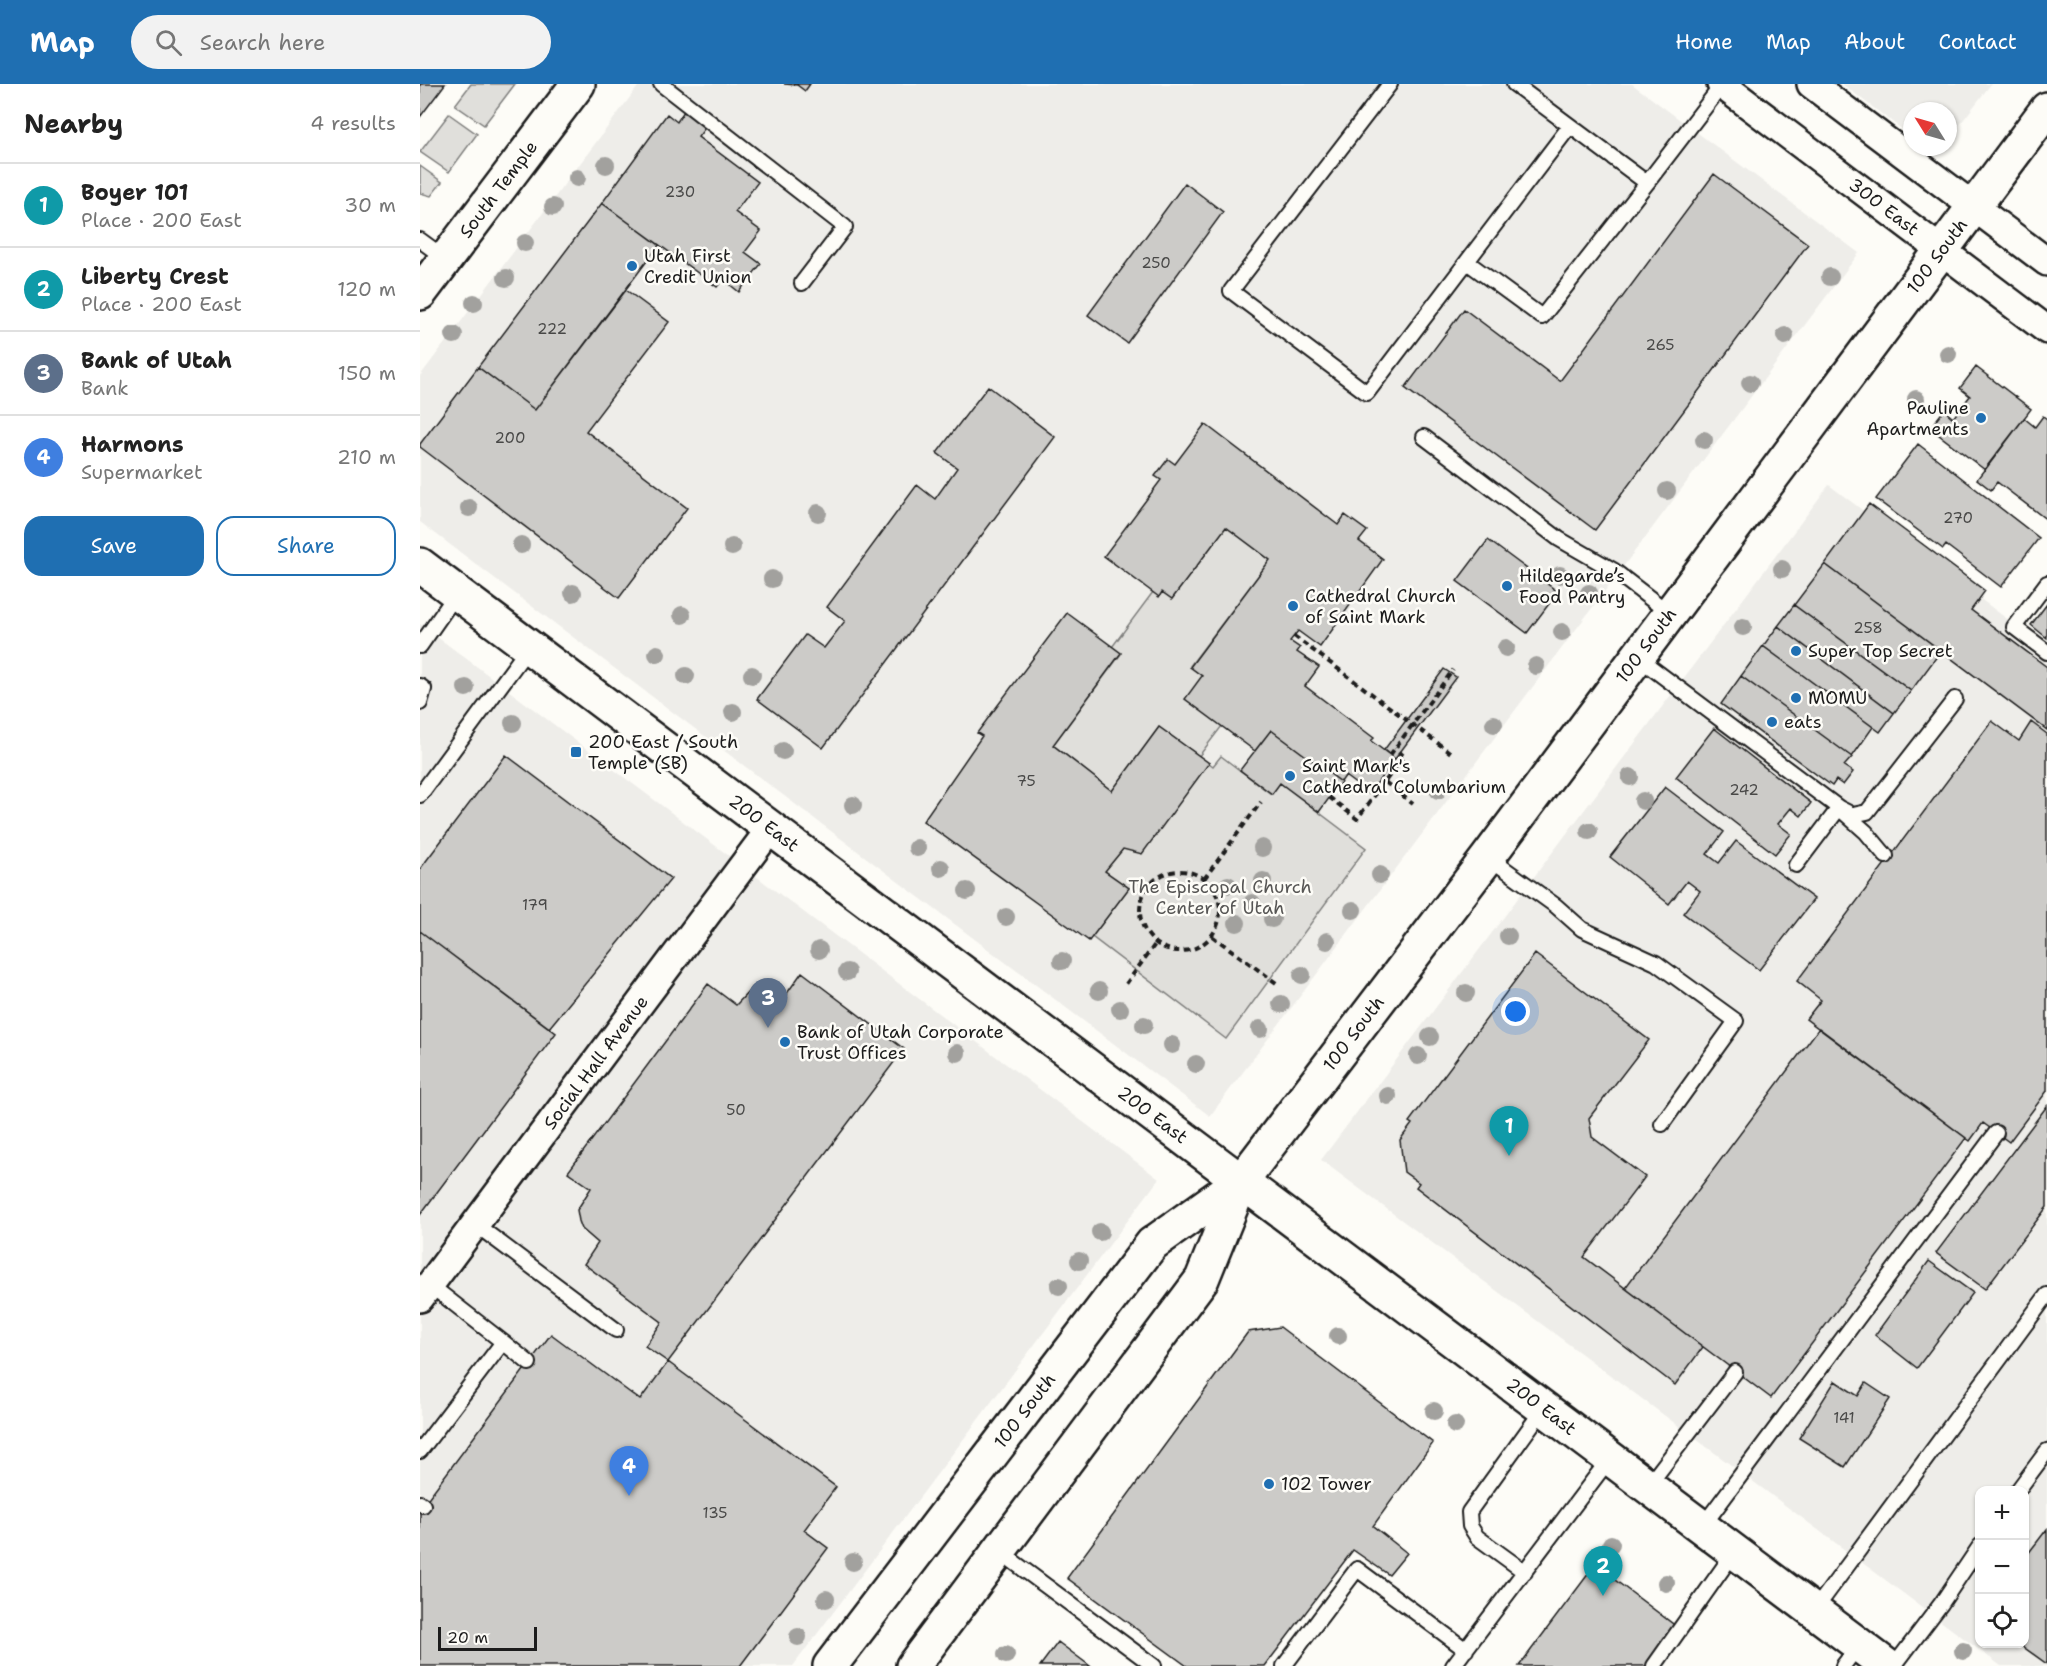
<!DOCTYPE html>
<html lang="en">
<head>
<meta charset="utf-8">
<style>
	body { margin:0; font-family:"Shantell Sans",sans-serif; background:#f2f2f2; color:#222 }
	.controls { position:absolute; right:18px; bottom:18px; display:grid; overflow:hidden; border-radius:12px; box-shadow:0 2px 4px #0004 }
	.controls button { width:54px; height:54px; display:grid; place-items:center; padding:0; border:0; border-bottom:2px solid #e0e0e0; background:#fff; color:#222; font:30px sans-serif }
	.compass { position:absolute; left:1483px; top:18px; width:54px; height:54px; border-radius:50%; background:#fff; box-shadow:0 2px 4px #0004; rotate:307deg }
	.scale { position:absolute; left:18px; bottom:15px; width:99px; box-sizing:border-box; padding-left:6px; border:3px solid #1c1c1c; border-top:0; font-size:16px; line-height:21px; white-space:nowrap; color:#1c1c1c; -webkit-text-stroke:4px #fdfcf7; paint-order:stroke }
	.you { position:absolute; left:1096px; top:928px; width:21px; height:21px; margin:-15px; border:4px solid #fff; border-radius:50%; background:#1a73e8; box-shadow:0 0 0 9px #1a73e833 }
	.badge { display:grid; place-items:center; width:39px; height:39px; border-radius:50%; background:#1f6fb2; color:#fff; font-size:20px; font-weight:700 }
	.pin { position:absolute; translate:-50% -50px; filter:drop-shadow(0 2px 3px #0008) }
	.pin::after { content:''; position:absolute; top:32px; width:21px; height:18px; background:inherit; clip-path:polygon(0 0,100% 0,50% 100%) }
	.list { margin:0; padding:0; list-style:none }
	h2 { display:flex; justify-content:space-between; align-items:center; height:78px; margin:0; padding:0 24px; font-size:26px }
	h2 small { font-size:20px; font-weight:400; color:#767676 }
	.list li { display:grid; grid-template-columns:39px 1fr auto; gap:18px; align-items:center; box-sizing:border-box; height:84px; padding:0 24px; border-top:2px solid #e0e0e0 }
	.list b { display:block; font-size:22px; white-space:nowrap }
	.list p { margin:0; font-size:20px; white-space:nowrap; color:#767676 }
	.list em { font-size:20px; font-style:normal; color:#767676 }
	.actions { display:flex; gap:12px; padding:18px 24px }
	.actions a { flex:1; padding:14px 0; border:2px solid #1f6fb2; border-radius:18px; text-align:center; font-size:21px; color:#1f6fb2 }
	.actions .main { background:#1f6fb2; color:#fff }
	.icon { flex:none; width:33px; height:33px; fill:none; stroke:currentColor; stroke-width:2; stroke-linecap:round; stroke-linejoin:round }
	.map { position:relative; flex:none; width:1627px; height:1582px; overflow:hidden }
	header { display:flex; align-items:center; gap:36px; box-sizing:border-box; height:84px; padding:0 30px; background:#1f6fb2; color:#fff }
	header strong { font-size:28px }
	nav { display:flex; gap:33px; margin-inline-start:auto; font-size:21px }
	.search { width:420px; height:54px; background:#f2f2f2; display:flex; align-items:center; gap:15px; box-sizing:border-box; padding:0 21px; border-radius:33px; color:#767676; font-size:22px }
	main { display:flex }
	aside { flex:1; background:#fff }
	.map>svg:first-child { display:block }
	.built { fill:#eeede9; fill-rule:evenodd }
	.green { fill:#e0dfdb; stroke:#7e7e7c; stroke-width:1.5 }
	.building { fill:#cccbc8; stroke:#1c1c1c; stroke-width:1.5 }
	.lines { fill:none; stroke-linecap:round; stroke-linejoin:round }
	.service-casing { stroke:#1c1c1c; stroke-width:18 }
	.minor-casing { stroke:#1c1c1c; stroke-width:32 }
	.tertiary-casing { stroke:#1c1c1c; stroke-width:38 }
	.primary-casing { stroke:#1c1c1c; stroke-width:38 }
	.path { stroke:#1c1c1c; stroke-width:4; stroke-dasharray:6 4.5; stroke-linecap:butt }
	.service { stroke:#fdfcf7; stroke-width:14 }
	.minor { stroke:#fdfcf7; stroke-width:27 }
	.tertiary { stroke:#fdfcf7; stroke-width:33 }
	.primary { stroke:#fdfcf7; stroke-width:33 }
	.tree { fill:#a2a19e }
	.poi-dot { fill:#1f6fb2; stroke:#fdfcf7; stroke-width:2 }
	.labels { text-anchor:middle; stroke-width:5; stroke-linejoin:round; paint-order:stroke }
	.number-label { font-size:15px; fill:#484847 }
	.street-label { font-size:18px; fill:#1c1c1c; stroke:#fdfcf7 }
	.poi-label { font-size:18px; fill:#1c1c1c; stroke:#fdfcf7; text-anchor:start }
	.park-label { font-size:18px; fill:#575655; stroke:#fdfcf7 }
</style>
</head>
<body>
<header>
<strong>Map</strong>
<div class="search"><svg class="icon" aria-label="search" viewBox="0 0 24 24"><circle cx="10" cy="10" r="6"/><path d="M15 15l6 6"/></svg>Search here</div>
<nav><a>Home</a><a>Map</a><a>About</a><a>Contact</a></nav>
</header>
<main>
<aside>
<h2>Nearby<small>4 results</small></h2>
<ul class="list">
<li><span class="badge" style="background:#0f9aa8">1</span><div><b>Boyer 101</b><p>Place · 200 East</p></div><em>30 m</em></li>
<li><span class="badge" style="background:#0f9aa8">2</span><div><b>Liberty Crest</b><p>Place · 200 East</p></div><em>120 m</em></li>
<li><span class="badge" style="background:#5c6f8a">3</span><div><b>Bank of Utah</b><p>Bank</p></div><em>150 m</em></li>
<li><span class="badge" style="background:#3f7fe0">4</span><div><b>Harmons</b><p>Supermarket</p></div><em>210 m</em></li>
</ul>
<div class="actions"><a class="main">Save</a><a>Share</a></div>
</aside>
<div class="map">
<svg width="1627" height="1582" viewBox="0 0 1627 1582">
	<rect width="100%" height="100%" fill="#fdfcf7"/>
	<filter id="ink" filterUnits="userSpaceOnUse"><feTurbulence type="fractalNoise" baseFrequency=".0167" numOctaves="2"/><feDisplacementMap in="SourceGraphic" scale="12" xChannelSelector="R" yChannelSelector="G"/><feConvolveMatrix kernelMatrix="1 2 1 2 8 2 1 2 1" color-interpolation-filters="sRGB"/></filter>
	<g filter="url(#ink)">
		<path class="built" d="M 220,0 L 1212,0 L 1439,169 L 790,1032 L 0,438 L 0,292 Z
			M 1422,0 L 1571,0 L 1528,56 L 1528,27 L 1492,27 L 1492,53 Z
			M 1409,401 L 1627,565 L 1627,1582 L 1581,1582 L 901,1076 ZM 1560,1406 L 1604,1406 L 1604,1560 L 1560,1560 Z
			M 0,540 L 739,1095 L 373,1582 L 0,1582 Z"/>
		<path class="green" d="M 51,0 L 95,0 L 64,41 L 35,21 Z
			M 29,30 L 57,50 L 29,88 L 0,68 Z
			M 0,82 L 22,98 L 11,112 L 0,109 Z
			M 806,443 L 850,476 L 770,582 L 782,592 L 802,642 L 779,672 L 739,643 L 692,707 L 633,661 L 701,570 L 692,563 L 733,508 L 739,512 L 742,508 L 752,515 Z
			M 801,672 L 851,710 L 860,699 L 946,764 L 806,955 L 672,853 L 709,804 L 685,787 L 703,765 L 789,679 L 793,682 Z"/>
		<path class="building" d="M 0,0 L 25,0 L 0,33 Z
			M 364,0 L 390,0 L 385,7 L 377,1 Z
			M 266,24 L 288,40 L 278,53 L 338,98 L 315,128 L 341,147 L 325,168 L 341,180 L 319,208 L 303,195 L 297,203 L 182,119 L 247,30 L 257,38 Z
			M 1294,90 L 1388,160 L 1175,446 L 985,304 L 1044,225 L 1140,297 Z
			M 765,99 L 803,128 L 707,259 L 668,231 Z
			M 182,119 L 239,161 L 115,326 L 58,283 Z
			M 206,206 L 249,238 L 166,347 L 267,424 L 199,514 L 0,363 L 0,360 L 58,283 L 115,326 Z
			M 1556,283 L 1611,325 L 1565,386 L 1510,344 L 1524,326 L 1533,334 L 1550,312 L 1540,304 Z
			M 568,302 L 635,353 L 403,664 L 337,615 L 385,551 L 404,564 L 425,537 L 407,523 L 497,401 L 515,415 L 537,384 L 517,369 Z
			M 1623,332 L 1627,335 L 1627,436 L 1577,398 L 1571,406 L 1557,395 L 1604,334 L 1615,343 Z
			M 785,340 L 918,441 L 925,431 L 947,447 L 939,457 L 963,475 L 900,563 L 878,547 L 870,557 L 880,564 L 877,568 L 899,583 L 885,602 L 954,654 L 951,657 L 975,675 L 949,710 L 925,692 L 921,698 L 851,646 L 835,667 L 765,615 L 782,592 L 770,583 L 850,476 L 806,443 L 752,515 L 742,508 L 739,513 L 684,472 L 741,396 L 735,392 L 748,375 L 755,380 Z
			M 1498,360 L 1619,454 L 1581,503 L 1526,461 L 1523,465 L 1456,415 Z
			M 1449,420 L 1565,507 L 1551,526 L 1627,583 L 1627,646 L 1405,480 Z
			M 1068,456 L 1138,508 L 1107,549 L 1037,497 Z
			M 1405,480 L 1521,567 L 1491,607 L 1374,521 Z
			M 1627,520 L 1627,554 L 1611,541 Z
			M 1374,521 L 1491,607 L 1474,629 L 1358,542 Z
			M 647,529 L 701,569 L 633,661 L 692,707 L 739,643 L 789,679 L 722,770 L 703,765 L 685,787 L 709,804 L 669,857 L 503,737 L 562,652 L 557,649 Z
			M 1358,542 L 1474,629 L 1460,648 L 1343,562 Z
			M 1343,562 L 1453,643 L 1432,673 L 1321,592 Z
			M 1024,585 L 1036,593 L 975,675 L 964,666 Z
			M 1321,592 L 1432,673 L 1424,682 L 1433,688 L 1423,701 L 1416,696 L 1412,702 L 1301,620 Z
			M 1572,637 L 1599,657 L 1611,638 L 1627,650 L 1627,1007 L 1589,1058 L 1563,1039 L 1550,1057 L 1386,935 L 1401,916 L 1377,897 Z
			M 1294,644 L 1391,719 L 1381,732 L 1371,724 L 1358,740 L 1371,750 L 1355,770 L 1256,693 Z
			M 851,646 L 921,698 L 899,728 L 860,699 L 852,710 L 820,686 Z
			M 86,671 L 251,795 L 129,944 L 0,847 L 0,785 Z
			M 1245,703 L 1304,748 L 1287,770 L 1299,779 L 1316,757 L 1394,815 L 1339,886 L 1263,829 L 1280,807 L 1267,797 L 1249,820 L 1190,773 Z
			M 0,847 L 136,949 L 0,1131 Z
			M 1115,870 L 1229,956 L 1169,1034 L 1172,1053 L 1225,1093 L 1164,1173 L 1283,1263 L 1255,1301 L 996,1103 L 999,1099 L 984,1088 L 980,1056 L 992,1040 L 989,1038 Z
			M 382,888 L 484,965 L 248,1278 L 225,1262 L 242,1238 L 164,1180 L 178,1159 L 162,1145 L 159,1137 L 157,1126 L 171,1104 L 148,1088 L 288,900 L 316,921 L 332,904 L 344,903 L 363,915 Z
			M 1399,944 L 1546,1054 L 1351,1314 L 1205,1204 Z
			M 1627,1022 L 1627,1123 L 1565,1205 L 1516,1169 Z
			M 1509,1177 L 1553,1209 L 1497,1284 L 1455,1251 Z
			M 860,1243 L 1013,1359 L 953,1442 L 987,1469 L 969,1491 L 933,1466 L 845,1582 L 767,1582 L 647,1494 L 828,1248 Z
			M 131,1250 L 220,1316 L 248,1278 L 416,1403 L 384,1446 L 408,1464 L 320,1582 L 0,1582 L 0,1425 Z
			M 1415,1297 L 1438,1312 L 1446,1299 L 1470,1315 L 1425,1383 L 1379,1354 Z
			M 1627,1445 L 1627,1580 L 1599,1560 L 1604,1560 L 1604,1475 Z
			M 1175,1481 L 1257,1543 L 1228,1582 L 1099,1582 Z
			M 638,1558 L 670,1582 L 620,1582 Z"/>
		<g class="lines">
			<g class="service-casing">
				<path id="service" d="M 241,0 L 425,143 L 382,199
					M 970,0 L 811,207 L 947,309 L 1150,42
					M 1094,0 L 1227,99 L 1302,1
					M 0,156 L 26,175
					M 1047,178 L 1122,233 L 1227,99
					M 1004,353 L 1139,455 L 1193,486 L 1249,529
					M 1627,499 L 1594,543 L 1627,568
					M 0,562 L 37,509
					M 1217,573 L 1419,724 L 1433,731 L 1447,728 L 1535,615
					M 0,602 L 4,605 L 0,619
					M 0,711 L 109,563
					M 1068,773 L 1136,822 L 1162,845 L 1236,879 L 1316,937 L 1242,1040
					M 1376,781 L 1419,724 L 1446,748 L 1466,772
					M 55,1140 L 196,1246
					M 83,1258 L 109,1279
					M 0,1367 L 83,1258 L 10,1201
					M 1228,1402 L 1315,1288
					M 1598,1406 L 1627,1367
					M 0,1419 L 3,1421
					M 1282,1443 L 1576,1049
					M 579,1467 L 734,1582
					M 1105,1488 L 1057,1453 L 1050,1442 L 1049,1428 L 1124,1324
					M 1394,1527 L 1627,1211
					M 864,1582 L 937,1485 L 1046,1566
					M 1033,1582 L 1190,1374
					M 1234,1582 L 1315,1467
					M 1423,1582 L 1439,1561
					M 1474,1582 L 1521,1520 L 1560,1462"/>
			</g>
			<g class="minor-casing">
				<g id="minor">
					<path id="s1" d="M 1301,0 L 1627,246"/>
					<path d="M 1391,0 L 1627,178"/>
					<path id="s2" d="M 0,1214 L 351,744"/>
				</g>
			</g>
			<g class="tertiary-casing">
				<g id="tertiary">
					<path id="s3" d="M 0,481 L 1467,1582"/>
					<path id="s4" d="M 410,1582 L 732,1160 L 822,1096"/>
					<path id="s5" d="M 493,1582 L 782,1195 L 822,1096 L 1068,773 L 1627,25"/>
				</g>
			</g>
			<g class="primary-casing">
				<g id="primary">
					<path id="s6" d="M 0,209 L 158,0"/>
				</g>
			</g>
			<path class="path" d="M 874,552 L 1031,669
				M 970,671 L 1033,586
				M 965,698 L 993,720
				M 909,713 L 937,735 L 984,672 L 975,664
				M720 827a40 40 0 1 1 80 0a40 40 0 1 1-80 0Z
				M 784,795 L 841,718
				M 792,852 L 859,901
				M 706,900 L 736,859"/>
			<use href="#service" class="service"/>
			<use href="#minor" class="minor"/>
			<use href="#tertiary" class="tertiary"/>
			<use href="#primary" class="primary"/>
		</g>
		<g class="tree">
			<circle cx="186" cy="81" r="9"/>
			<circle cx="157" cy="94" r="9"/>
			<circle cx="133" cy="123" r="9"/>
			<circle cx="105" cy="159" r="9"/>
			<circle cx="1410" cy="193" r="9"/>
			<circle cx="86" cy="194" r="9"/>
			<circle cx="54" cy="219" r="9"/>
			<circle cx="34" cy="251" r="9"/>
			<circle cx="1365" cy="252" r="9"/>
			<circle cx="1528" cy="270" r="9"/>
			<circle cx="1330" cy="299" r="9"/>
			<circle cx="1496" cy="315" r="9"/>
			<circle cx="1284" cy="356" r="9"/>
			<circle cx="1247" cy="407" r="9"/>
			<circle cx="49" cy="424" r="9"/>
			<circle cx="398" cy="429" r="9"/>
			<circle cx="101" cy="461" r="9"/>
			<circle cx="312" cy="463" r="9"/>
			<circle cx="1362" cy="485" r="9"/>
			<circle cx="1140" cy="491" r="9"/>
			<circle cx="352" cy="495" r="9"/>
			<circle cx="153" cy="509" r="9"/>
			<circle cx="1169" cy="509" r="9"/>
			<circle cx="262" cy="531" r="9"/>
			<circle cx="1323" cy="543" r="9"/>
			<circle cx="1142" cy="548" r="9"/>
			<circle cx="1086" cy="564" r="9"/>
			<circle cx="237" cy="570" r="9"/>
			<circle cx="1116" cy="582" r="9"/>
			<circle cx="332" cy="591" r="9"/>
			<circle cx="266" cy="592" r="9"/>
			<circle cx="46" cy="604" r="9"/>
			<circle cx="313" cy="628" r="9"/>
			<circle cx="93" cy="639" r="9"/>
			<circle cx="1074" cy="640" r="9"/>
			<circle cx="363" cy="667" r="9"/>
			<circle cx="1210" cy="693" r="9"/>
			<circle cx="1018" cy="706" r="9"/>
			<circle cx="1223" cy="717" r="9"/>
			<circle cx="433" cy="721" r="9"/>
			<circle cx="1169" cy="747" r="9"/>
			<circle cx="497" cy="764" r="9"/>
			<circle cx="842" cy="764" r="9"/>
			<circle cx="521" cy="784" r="9"/>
			<circle cx="960" cy="791" r="9"/>
			<circle cx="843" cy="797" r="9"/>
			<circle cx="808" cy="801" r="9"/>
			<circle cx="547" cy="807" r="9"/>
			<circle cx="832" cy="819" r="9"/>
			<circle cx="933" cy="826" r="9"/>
			<circle cx="586" cy="833" r="9"/>
			<circle cx="852" cy="835" r="9"/>
			<circle cx="817" cy="839" r="9"/>
			<circle cx="1088" cy="852" r="9"/>
			<circle cx="907" cy="857" r="9"/>
			<circle cx="399" cy="866" r="9"/>
			<circle cx="642" cy="877" r="9"/>
			<circle cx="427" cy="888" r="9"/>
			<circle cx="882" cy="891" r="9"/>
			<circle cx="679" cy="907" r="9"/>
			<circle cx="1046" cy="909" r="9"/>
			<circle cx="861" cy="920" r="9"/>
			<circle cx="700" cy="925" r="9"/>
			<circle cx="724" cy="941" r="9"/>
			<circle cx="840" cy="945" r="9"/>
			<circle cx="1010" cy="953" r="9"/>
			<circle cx="752" cy="961" r="9"/>
			<circle cx="537" cy="969" r="9"/>
			<circle cx="998" cy="972" r="9"/>
			<circle cx="776" cy="980" r="9"/>
			<circle cx="968" cy="1012" r="9"/>
			<circle cx="680" cy="1148" r="9"/>
			<circle cx="659" cy="1177" r="9"/>
			<circle cx="639" cy="1202" r="9"/>
			<circle cx="918" cy="1252" r="9"/>
			<circle cx="1014" cy="1327" r="9"/>
			<circle cx="1035" cy="1341" r="9"/>
			<circle cx="1191" cy="1460" r="9"/>
			<circle cx="433" cy="1478" r="9"/>
			<circle cx="1246" cy="1499" r="9"/>
			<circle cx="406" cy="1515" r="9"/>
			<circle cx="378" cy="1553" r="9"/>
			<circle cx="1543" cy="1567" r="9"/>
			<circle cx="586" cy="1571" r="9"/>
		</g>
	</g>
	<g class="poi-dot">
		<circle cx="212" cy="182" r="6"/>
		<circle cx="1561" cy="334" r="6"/>
		<circle cx="1087" cy="502" r="6"/>
		<circle cx="873" cy="522" r="6"/>
		<circle cx="1376" cy="567" r="6"/>
		<circle cx="1376" cy="614" r="6"/>
		<circle cx="1352" cy="638" r="6"/>
		<rect x="150" y="662" width="12" height="12" rx="3"/>
		<circle cx="870" cy="692" r="6"/>
		<circle cx="365" cy="958" r="6"/>
		<circle cx="849" cy="1400" r="6"/>
	</g>
	<g class="labels">
		<g class="number-label">
			<text x="260" y="113">230</text>
			<text x="736" y="184">250</text>
			<text x="132" y="250">222</text>
			<text x="1240" y="266">265</text>
			<text x="90" y="359">200</text>
			<text x="1538" y="439">270</text>
			<text x="1448" y="549">258</text>
			<text x="606" y="702">75</text>
			<text x="1324" y="711">242</text>
			<text x="115" y="826">179</text>
			<text x="316" y="1031">50</text>
			<text x="1424" y="1339">141</text>
			<text x="295" y="1434">135</text>
		</g>
		<g class="street-label">
			<text dy="6" stroke="none"><textPath href="#s6" startOffset="130">South Temple</textPath></text>
			<text dy="6" stroke="none"><textPath href="#s1" startOffset="204">300 East</textPath></text>
			<text dy="6" stroke="none"><textPath href="#s5" startOffset="1746">100 South</textPath></text>
			<text dy="6" stroke="none"><textPath href="#s5" startOffset="1260">100 South</textPath></text>
			<text dy="6" stroke="none"><textPath href="#s3" startOffset="430">200 East</textPath></text>
			<text dy="6" stroke="none"><textPath href="#s5" startOffset="774">100 South</textPath></text>
			<text dy="6" stroke="none"><textPath href="#s2" startOffset="294">Social Hall Avenue</textPath></text>
			<text dy="6" stroke="none"><textPath href="#s3" startOffset="916">200 East</textPath></text>
			<text dy="6" stroke="none"><textPath href="#s3" startOffset="1402">200 East</textPath></text>
			<text dy="6" stroke="none"><textPath href="#s4" startOffset="321">100 South</textPath></text>
		</g>
		<g class="poi-label">
			<text x="224" y="178">Utah First<tspan x="224" dy="21">Credit Union</tspan></text>
			<text x="1549" y="330" text-anchor="end">Pauline<tspan x="1549" dy="21">Apartments</tspan></text>
			<text x="1099" y="498">Hildegarde’s<tspan x="1099" dy="21">Food Pantry</tspan></text>
			<text x="885" y="518">Cathedral Church<tspan x="885" dy="21">of Saint Mark</tspan></text>
			<text x="1388" y="573">Super Top Secret</text>
			<text x="1388" y="620">MOMU</text>
			<text x="1364" y="644">eats</text>
			<text x="168" y="664">200 East / South<tspan x="168" dy="21">Temple (SB)</tspan></text>
			<text x="882" y="688">Saint Mark's<tspan x="882" dy="21">Cathedral Columbarium</tspan></text>
			<text x="377" y="954">Bank of Utah Corporate<tspan x="377" dy="21">Trust Offices</tspan></text>
			<text x="861" y="1406">102 Tower</text>
		</g>
		<g class="park-label">
			<text x="800" y="809">The Episcopal Church<tspan x="800" dy="21">Center of Utah</tspan></text>
		</g>
	</g>
</svg>
<div class="controls">
<button>+</button>
<button>−</button>
<button><svg class="icon" aria-label="locate" viewBox="0 0 24 24"><circle cx="12" cy="12" r="6"/><path d="M12 2v4M12 18v4M2 12h4M18 12h4"/></svg></button>
</div>
<svg class="compass" viewBox="-18 -18 36 36"><path d="M0-13l5 13h-10z" fill="#e53935"/><path d="M0 13l5-13h-10z" fill="#767676"/></svg>
<div class="scale">20 m</div>
<div class="you"></div>
<div class="pin badge" style="left:1089px;top:1072px;background:#0f9aa8">1</div>
<div class="pin badge" style="left:1183px;top:1512px;background:#0f9aa8">2</div>
<div class="pin badge" style="left:348px;top:944px;background:#5c6f8a">3</div>
<div class="pin badge" style="left:209px;top:1412px;background:#3f7fe0">4</div>
</div>
</main>
</body>
</html>
